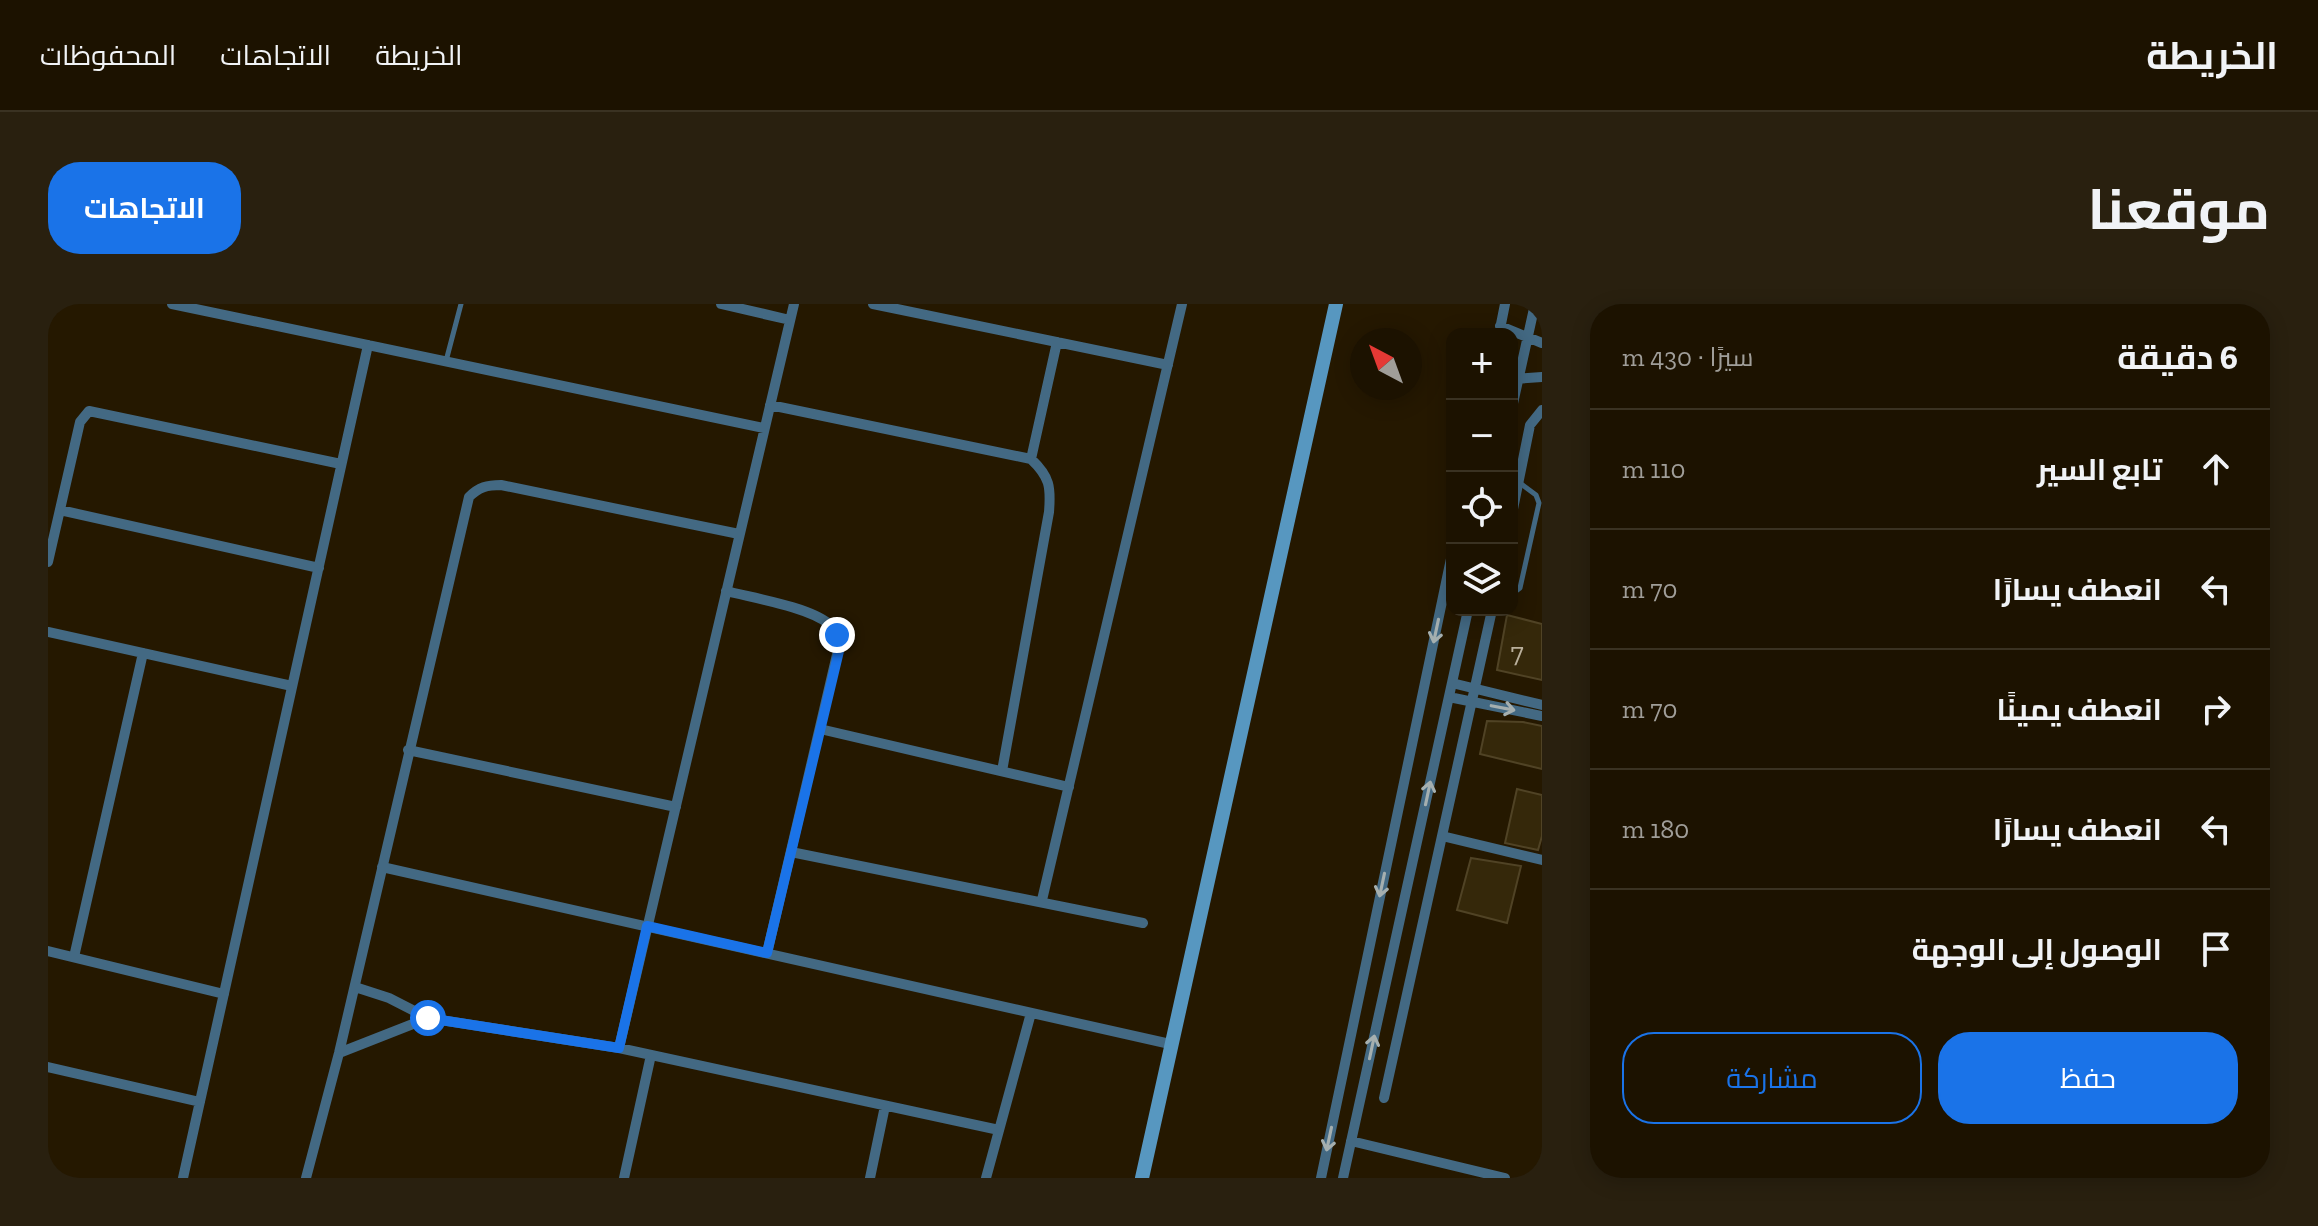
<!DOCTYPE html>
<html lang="ar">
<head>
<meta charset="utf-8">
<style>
	body { margin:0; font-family:"Zilla Slab",Cairo,serif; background:#29200f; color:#f1f3f6; direction:rtl }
	.controls { position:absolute; right:24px; top:24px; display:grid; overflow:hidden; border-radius:16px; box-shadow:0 4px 20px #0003 }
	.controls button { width:72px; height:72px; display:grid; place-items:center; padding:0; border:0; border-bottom:2px solid #3a3222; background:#1c1200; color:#f1f3f6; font:40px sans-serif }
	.compass { position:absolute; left:1302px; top:24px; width:72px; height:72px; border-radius:50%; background:#1c1200; box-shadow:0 4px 20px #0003; rotate:319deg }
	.stop { position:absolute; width:24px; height:24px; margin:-18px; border:6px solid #1a73e8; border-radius:50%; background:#fff }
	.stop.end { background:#1a73e8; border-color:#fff; box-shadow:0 2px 8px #0008 }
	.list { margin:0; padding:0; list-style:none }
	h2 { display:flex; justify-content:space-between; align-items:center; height:104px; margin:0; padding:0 32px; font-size:34px }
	h2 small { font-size:26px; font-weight:400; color:#a09e99 }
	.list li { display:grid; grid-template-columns:52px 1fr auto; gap:24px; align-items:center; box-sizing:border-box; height:120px; padding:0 32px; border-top:2px solid #3a3222 }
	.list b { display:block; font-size:30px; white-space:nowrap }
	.list em { font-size:26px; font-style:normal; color:#a09e99 }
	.actions { display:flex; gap:16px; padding:24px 32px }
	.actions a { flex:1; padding:18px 0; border:2px solid #1a73e8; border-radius:32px; text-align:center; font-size:28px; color:#1a73e8 }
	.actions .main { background:#1a73e8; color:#fff }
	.icon { flex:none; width:44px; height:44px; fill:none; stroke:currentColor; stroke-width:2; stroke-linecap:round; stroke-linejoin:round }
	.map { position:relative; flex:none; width:1494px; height:874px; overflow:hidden; direction:ltr; border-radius:32px }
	header { display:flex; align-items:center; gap:48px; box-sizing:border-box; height:112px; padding:0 40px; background:#1c1200; border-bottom:2px solid #3a3222 }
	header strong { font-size:38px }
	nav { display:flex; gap:44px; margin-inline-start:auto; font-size:28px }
	.intro { display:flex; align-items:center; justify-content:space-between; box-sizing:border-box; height:192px; padding:0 48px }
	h1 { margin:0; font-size:56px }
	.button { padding:20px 36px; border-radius:32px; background:#1a73e8; color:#fff; font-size:28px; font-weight:700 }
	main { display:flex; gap:48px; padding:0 48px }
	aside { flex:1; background:#1c1200; border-radius:32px; box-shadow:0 4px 20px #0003 }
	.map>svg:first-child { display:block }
	.building { fill:#35280a; stroke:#504325; stroke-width:2 }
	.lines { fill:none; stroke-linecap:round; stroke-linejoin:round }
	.lane { stroke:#436983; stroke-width:5 }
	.street { stroke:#436983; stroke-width:10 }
	.secondary { stroke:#5797c0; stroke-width:14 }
	.oneway { stroke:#a5afaf }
	.route { stroke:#1a73e8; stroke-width:10 }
	.labels { text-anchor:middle; stroke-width:6; stroke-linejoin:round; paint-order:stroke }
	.number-label { font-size:28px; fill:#bab09c }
</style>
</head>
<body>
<header>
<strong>الخريطة</strong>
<nav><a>الخريطة</a><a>الاتجاهات</a><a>المحفوظات</a></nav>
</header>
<div class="intro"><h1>موقعنا</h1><a class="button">الاتجاهات</a></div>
<main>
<aside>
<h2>6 دقيقة<small>سيرًا · 430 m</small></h2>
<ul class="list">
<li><svg class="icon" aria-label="ahead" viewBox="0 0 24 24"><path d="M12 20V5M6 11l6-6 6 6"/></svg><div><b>تابع السير</b></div><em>110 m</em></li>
<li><svg class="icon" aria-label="left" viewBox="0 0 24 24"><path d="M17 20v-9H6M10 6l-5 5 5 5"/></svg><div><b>انعطف يسارًا</b></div><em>70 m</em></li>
<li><svg class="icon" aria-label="right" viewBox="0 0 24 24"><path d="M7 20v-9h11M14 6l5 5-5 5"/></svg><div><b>انعطف يمينًا</b></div><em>70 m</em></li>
<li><svg class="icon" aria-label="left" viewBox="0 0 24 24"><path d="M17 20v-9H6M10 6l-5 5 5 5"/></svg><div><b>انعطف يسارًا</b></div><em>180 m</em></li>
<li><svg class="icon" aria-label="arrive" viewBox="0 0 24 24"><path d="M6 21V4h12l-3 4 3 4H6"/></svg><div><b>الوصول إلى الوجهة</b></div></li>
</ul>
<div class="actions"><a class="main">حفظ</a><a>مشاركة</a></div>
</aside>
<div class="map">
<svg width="1494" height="874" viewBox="0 0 1494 874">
	<rect width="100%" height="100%" fill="#251800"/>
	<path class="building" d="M 1459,311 L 1494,320 L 1494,376 L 1449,366 Z
		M 1439,417 L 1475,418 L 1494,422 L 1494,465 L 1432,450 Z
		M 1469,485 L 1494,491 L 1494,532 L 1490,546 L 1457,539 Z
		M 1423,554 L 1473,562 L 1459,619 L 1409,606 Z"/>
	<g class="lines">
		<path class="lane" d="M 398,57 L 413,0
			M 1464,290 L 1472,284 L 1491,199 L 1488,191 L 1472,179"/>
		<path class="street" d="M 124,0 L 716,124
			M 673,0 L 742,16
			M 825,0 L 1120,61
			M 1452,22 L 1494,39
			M 1451,30 L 1457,0
			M 1466,75 L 1494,73
			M 722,101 L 983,155 C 1002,173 1003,183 1001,208 L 954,467
			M 1464,104 L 1487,0
			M 983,155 L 1009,38
			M 12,206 L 271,264
			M 1464,210 L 1482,121 L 1494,106
			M 0,258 L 32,118 L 41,107 L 293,160
			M 678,287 C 705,294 761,303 781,320 C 788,325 790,333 791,342 L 719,649
			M 0,328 L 244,382
			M 1404,379 L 1494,401
			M 1401,393 L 1494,412
			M 772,425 L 1021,483
			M 360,446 L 628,503
			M 1394,532 L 1494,556
			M 743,548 L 1095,619
			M 334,563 L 1122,740
			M 994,596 L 1134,0
			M 0,647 L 176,690
			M 26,653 L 95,349
			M 307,683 L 341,694 L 380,714 L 571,744 L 951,826
			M 571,744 L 746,0
			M 291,749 L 380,714
			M 0,763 L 152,798
			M 1336,794 L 1444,306
			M 1303,837 L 1457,874
			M 135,874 L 320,41
			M 258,874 L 291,749 L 421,193 C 431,183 439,181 453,181 L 691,230
			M 576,874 L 603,751
			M 822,874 L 837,802
			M 938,874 L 983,709
			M 1273,874 L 1404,250
			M 1295,874 L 1420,306"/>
		<path class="secondary" d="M 1094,874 L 1288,0"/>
	</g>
	<defs><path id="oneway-shaft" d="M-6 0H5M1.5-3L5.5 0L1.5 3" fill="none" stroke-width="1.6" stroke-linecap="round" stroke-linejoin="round" transform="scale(2)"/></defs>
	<g class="oneway">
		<use href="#oneway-shaft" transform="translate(1388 327) rotate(102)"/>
		<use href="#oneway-shaft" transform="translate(1455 404) rotate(11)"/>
		<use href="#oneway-shaft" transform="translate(1380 489) rotate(-78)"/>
		<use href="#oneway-shaft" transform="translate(1334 581) rotate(102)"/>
		<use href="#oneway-shaft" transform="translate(1324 743) rotate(-78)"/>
		<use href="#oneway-shaft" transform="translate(1281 835) rotate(102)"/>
	</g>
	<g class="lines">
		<path class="route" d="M 380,714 L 571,744 L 599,622 L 719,649 L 791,347 L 789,331"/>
	</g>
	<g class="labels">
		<g class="number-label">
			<text x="1469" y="358">7</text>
		</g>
	</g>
</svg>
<div class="controls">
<button>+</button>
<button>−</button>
<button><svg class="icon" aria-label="locate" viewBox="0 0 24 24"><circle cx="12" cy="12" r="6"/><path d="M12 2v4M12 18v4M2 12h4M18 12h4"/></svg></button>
<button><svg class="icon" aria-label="layers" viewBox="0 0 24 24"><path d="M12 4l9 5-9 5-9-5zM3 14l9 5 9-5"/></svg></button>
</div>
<svg class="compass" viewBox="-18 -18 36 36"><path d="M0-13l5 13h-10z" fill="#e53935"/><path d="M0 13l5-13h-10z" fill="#a09e99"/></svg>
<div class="stop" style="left:380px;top:714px"></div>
<div class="stop end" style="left:789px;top:331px"></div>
</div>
</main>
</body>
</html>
